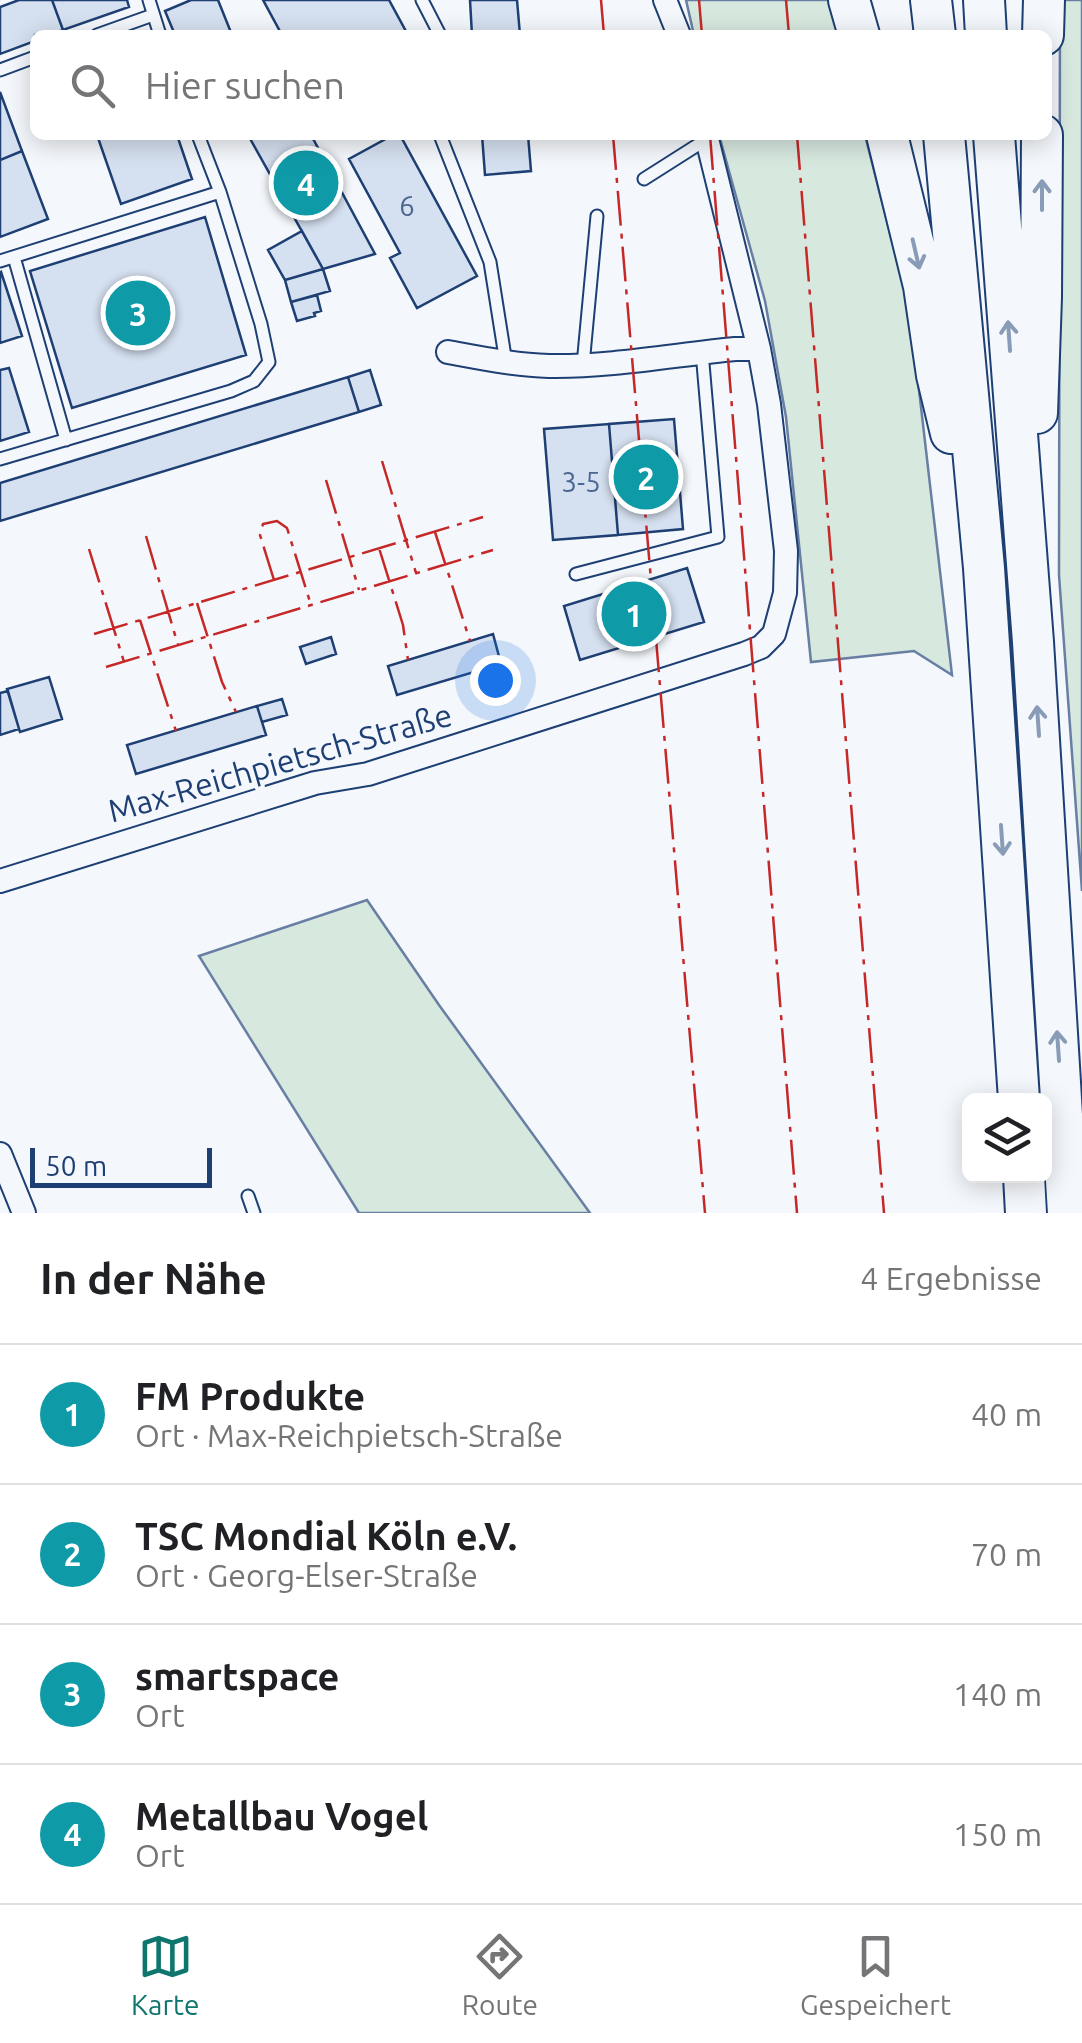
<!DOCTYPE html>
<html lang="de">
<head>
<meta charset="utf-8">
<style>
	body { margin:0; font-family:Ubuntu,sans-serif; background:#f6f6f6; color:#202124 }
	.controls { position:absolute; right:30px; bottom:30px; display:grid; overflow:hidden; border-radius:15px; box-shadow:0 5px 25px #0003 }
	.controls button { width:90px; height:90px; display:grid; place-items:center; padding:0; border:0; border-bottom:2px solid #e0e0e0; background:#fff; color:#202124; font:50px sans-serif }
	.scale { position:absolute; left:30px; bottom:25px; width:182px; box-sizing:border-box; padding-left:10px; border:5px solid #1d3f73; border-top:0; font-size:28px; line-height:35px; white-space:nowrap; color:#1d3f73; -webkit-text-stroke:8px #f4f7fb; paint-order:stroke }
	.you { position:absolute; left:495px; top:680px; width:35px; height:35px; margin:-25px; border:8px solid #fff; border-radius:50%; background:#1a73e8; box-shadow:0 0 0 15px #1a73e833 }
	.badge { display:grid; place-items:center; width:65px; height:65px; border-radius:50%; background:#0f766e; color:#fff; font-size:32px; font-weight:700 }
	.pin { position:absolute; translate:-50% -50%; border:5px solid #fff; box-shadow:0 2px 10px #0006 }
	.list { margin:0; padding:0; list-style:none }
	h2 { display:flex; justify-content:space-between; align-items:center; height:130px; margin:0; padding:0 40px; font-size:42px }
	h2 small { font-size:32px; font-weight:400; color:#757577 }
	.list li { display:grid; grid-template-columns:65px 1fr auto; gap:30px; align-items:center; box-sizing:border-box; height:140px; padding:0 40px; border-top:2px solid #e0e0e0 }
	.list b { display:block; font-size:38px; white-space:nowrap }
	.list p { margin:0; font-size:32px; white-space:nowrap; color:#757577 }
	.list em { font-size:32px; font-style:normal; color:#757577 }
	.icon { flex:none; width:55px; height:55px; fill:none; stroke:currentColor; stroke-width:2; stroke-linecap:round; stroke-linejoin:round }
	.map { position:relative; flex:none; width:1082px; height:1213px; overflow:hidden }
	.search { position:absolute; background:#fff; box-shadow:0 5px 25px #0003; left:30px; right:30px; top:30px; height:110px; display:flex; align-items:center; gap:25px; box-sizing:border-box; padding:0 35px; border-radius:15px; color:#757577; font-size:38px }
	.sheet { height:690px; background:#fff }
	nav { display:flex; justify-content:space-around; align-items:center; box-sizing:border-box; height:140px; border-top:2px solid #e0e0e0; background:#fff; font-size:28px; color:#757577 }
	nav a { display:grid; justify-items:center; gap:5px }
	nav .on { color:#0f766e }
	.map>svg:first-child { display:block }
	.green { fill:#d7e8df; stroke:#687fa3; stroke-width:2.5 }
	.building { fill:#d5e0f0; stroke:#1d3f73; stroke-width:2.5 }
	.lines { fill:none; stroke-linecap:round; stroke-linejoin:round }
	.lane-casing { stroke:#1d3f73; stroke-width:15 }
	.street-casing { stroke:#1d3f73; stroke-width:26 }
	.highway-casing { stroke:#1d3f73; stroke-width:44 }
	.lane { stroke:#f4f7fb; stroke-width:11 }
	.street { stroke:#f4f7fb; stroke-width:22 }
	.highway { stroke:#f4f7fb; stroke-width:40 }
	.power { stroke:#c62828; stroke-width:2.5; stroke-dasharray:35 8 5 8; stroke-linecap:butt }
	.oneway { stroke:#889bb7 }
	.labels { text-anchor:middle; stroke-width:8; stroke-linejoin:round; paint-order:stroke }
	.number-label { font-size:28px; fill:#4b6792 }
	.street-label { font-size:32px; fill:#1d3f73; stroke:#f4f7fb }
</style>
</head>
<body>
<div class="map">
<svg width="1082" height="1213" viewBox="0 0 1082 1213">
	<rect width="100%" height="100%" fill="#f4f7fb"/>
	<path class="green" d="M 686,0 L 830,0 L 839,35 L 694,35 Z
		M 1060,0 L 1082,0 L 1082,891 L 1059,575 Z
		M 719,135 L 865,135 L 910,312 L 952,675 L 914,651 L 811,662 L 786,417 L 765,301 Z
		M 367,900 L 439,1005 L 590,1213 L 359,1213 L 199,956 Z"/>
	<path class="building" d="M 19,0 L 52,0 L 63,30 L 51,35 L 35,35 L 35,41 L 0,54 L 0,7 Z
		M 52,0 L 127,0 L 129,7 L 63,30 Z
		M 191,0 L 218,0 L 232,35 L 175,35 L 165,11 Z
		M 263,0 L 389,0 L 408,35 L 282,35 Z
		M 470,0 L 517,0 L 520,35 L 472,35 Z
		M 0,92 L 22,151 L 0,160 Z
		M 97,135 L 177,135 L 192,179 L 121,204 Z
		M 248,135 L 311,135 L 375,254 L 323,269 Z
		M 393,135 L 400,135 L 477,276 L 417,308 L 390,258 L 400,253 L 349,159 Z
		M 482,135 L 528,135 L 531,171 L 485,175 Z
		M 22,151 L 48,219 L 0,237 L 0,160 Z
		M 205,217 L 246,355 L 72,408 L 30,271 Z
		M 302,231 L 323,269 L 285,280 L 268,250 Z
		M 323,269 L 330,291 L 291,302 L 285,280 Z
		M 1,272 L 22,336 L 0,343 L 0,273 Z
		M 317,295 L 321,311 L 314,313 L 315,316 L 297,321 L 291,302 Z
		M 9,368 L 29,432 L 0,441 L 0,370 Z
		M 370,370 L 381,405 L 359,412 L 348,377 Z
		M 348,377 L 359,412 L 0,521 L 0,483 Z
		M 674,419 L 683,529 L 618,535 L 609,424 Z
		M 609,424 L 618,535 L 553,540 L 544,429 Z
		M 687,568 L 704,622 L 580,660 L 564,606 Z
		M 493,634 L 501,664 L 397,695 L 388,666 Z
		M 331,637 L 336,654 L 306,664 L 300,647 Z
		M 49,677 L 62,719 L 20,732 L 7,689 Z
		M 8,691 L 19,729 L 0,735 L 0,693 Z
		M 282,699 L 287,715 L 262,722 L 257,706 Z
		M 257,706 L 266,735 L 136,774 L 127,745 Z"/>
	<g class="lines">
		<g class="lane-casing">
			<path id="lane" d="M 149,0 L 160,35
				M 422,0 L 440,35
				M 97,35 L 153,15
				M 0,70 L 35,57
				M 440,135 L 490,262 L 506,363
				M 644,179 L 707,139
				M 14,257 L 66,440
				M 0,261 L 220,192
				M 583,365 L 597,216
				M 0,459 L 231,391 L 254,381 L 269,362 L 261,324 L 220,192 L 198,135
				M 576,574 L 718,537 L 702,352
				M 248,1196 L 254,1213"/>
		</g>
		<g class="street-casing">
			<path id="street" d="M 665,0 L 679,35
				M 448,352 C 481,358 514,365 549,366 C 610,367 674,355 735,349 L 759,349
				M 0,881 L 315,783 L 368,774 L 744,654 L 761,647 L 774,634 L 785,593 L 786,551 L 769,404 L 759,349 L 706,135
				M 0,1154 L 24,1213"/>
		</g>
		<g class="highway-casing">
			<path id="highway" d="M 849,0 L 859,35
				M 931,0 L 935,35
				M 984,0 L 986,35
				M 1043,35 L 1044,0
				M 887,135 L 924,286 L 937,375 L 951,433
				M 944,135 L 984,568 L 1019,1100
				M 994,135 L 1033,642 L 1068,1213
				M 1037,413 L 1041,297 L 1042,135
				M 1024,1176 L 1026,1213"/>
		</g>
		<use href="#lane" class="lane"/>
		<use href="#street" class="street"/>
		<use href="#highway" class="highway"/>
		<path class="power" d="M 601,0 L 604,35
			M 699,0 L 702,35
			M 786,0 L 789,35
			M 613,135 L 705,1213
			M 710,135 L 797,1213
			M 797,135 L 884,1213
			M 382,461 L 416,573
			M 326,480 L 359,590
			M 435,532 L 470,641
			M 146,536 L 178,645
			M 379,548 L 403,625 L 408,660
			M 89,549 L 124,662
			M 274,580 L 260,535 L 263,524 L 277,521 L 287,528 L 311,605
			M 197,603 L 222,682 L 236,712
			M 140,620 L 176,731
			M 94,634 L 483,517
			M 106,667 L 493,550"/>
	</g>
	<defs><path id="oneway-shaft" d="M-6 0H5M1.5-3L5.5 0L1.5 3" fill="none" stroke-width="1.6" stroke-linecap="round" stroke-linejoin="round" transform="scale(2.5)"/></defs>
	<g class="oneway">
		<use href="#oneway-shaft" transform="translate(1042 195) rotate(-90)"/>
		<use href="#oneway-shaft" transform="translate(916 254) rotate(77)"/>
		<use href="#oneway-shaft" transform="translate(1009 336) rotate(-94)"/>
		<use href="#oneway-shaft" transform="translate(1038 721) rotate(-94)"/>
		<use href="#oneway-shaft" transform="translate(1002 840) rotate(86)"/>
		<use href="#oneway-shaft" transform="translate(1058 1046) rotate(-94)"/>
	</g>
	<g class="labels">
		<g class="number-label">
			<text x="407" y="216">6</text>
			<text x="581" y="492">3-5</text>
		</g>
		<g class="street-label">
			<text transform="translate(280 763) rotate(-16)" y="11">Max-Reichpietsch-Straße</text>
		</g>
	</g>
</svg>
<div class="controls">
<button><svg class="icon" aria-label="layers" viewBox="0 0 24 24"><path d="M12 4l9 5-9 5-9-5zM3 14l9 5 9-5"/></svg></button>
</div>
<div class="scale">50 m</div>
<div class="you"></div>
<div class="pin badge" style="left:634px;top:614px;background:#0f9aa8">1</div>
<div class="pin badge" style="left:646px;top:477px;background:#0f9aa8">2</div>
<div class="pin badge" style="left:138px;top:313px;background:#0f9aa8">3</div>
<div class="pin badge" style="left:306px;top:183px;background:#0f9aa8">4</div>
<div class="search"><svg class="icon" aria-label="search" viewBox="0 0 24 24"><circle cx="10" cy="10" r="6"/><path d="M15 15l6 6"/></svg>Hier suchen</div>
</div>
<section class="sheet">
<h2>In der Nähe<small>4 Ergebnisse</small></h2>
<ul class="list">
<li><span class="badge" style="background:#0f9aa8">1</span><div><b>FM Produkte</b><p>Ort · Max-Reichpietsch-Straße</p></div><em>40 m</em></li>
<li><span class="badge" style="background:#0f9aa8">2</span><div><b>TSC Mondial Köln e.V.</b><p>Ort · Georg-Elser-Straße</p></div><em>70 m</em></li>
<li><span class="badge" style="background:#0f9aa8">3</span><div><b>smartspace</b><p>Ort</p></div><em>140 m</em></li>
<li><span class="badge" style="background:#0f9aa8">4</span><div><b>Metallbau Vogel</b><p>Ort</p></div><em>150 m</em></li>
</ul>
</section>
<nav>
<a class="on"><svg class="icon" aria-label="map" viewBox="0 0 24 24"><path d="M3 6l6-2 6 2 6-2v14l-6 2-6-2-6 2zM9 4v14M15 6v14"/></svg>Karte</a>
<a><svg class="icon" aria-label="directions" viewBox="0 0 24 24"><path d="M12 3l9 9-9 9-9-9zM9 14v-3h6M13 9l2 2-2 2"/></svg>Route</a>
<a><svg class="icon" aria-label="saved" viewBox="0 0 24 24"><path d="M7 4h10v16l-5-4-5 4z"/></svg>Gespeichert</a>
</nav>
</body>
</html>
